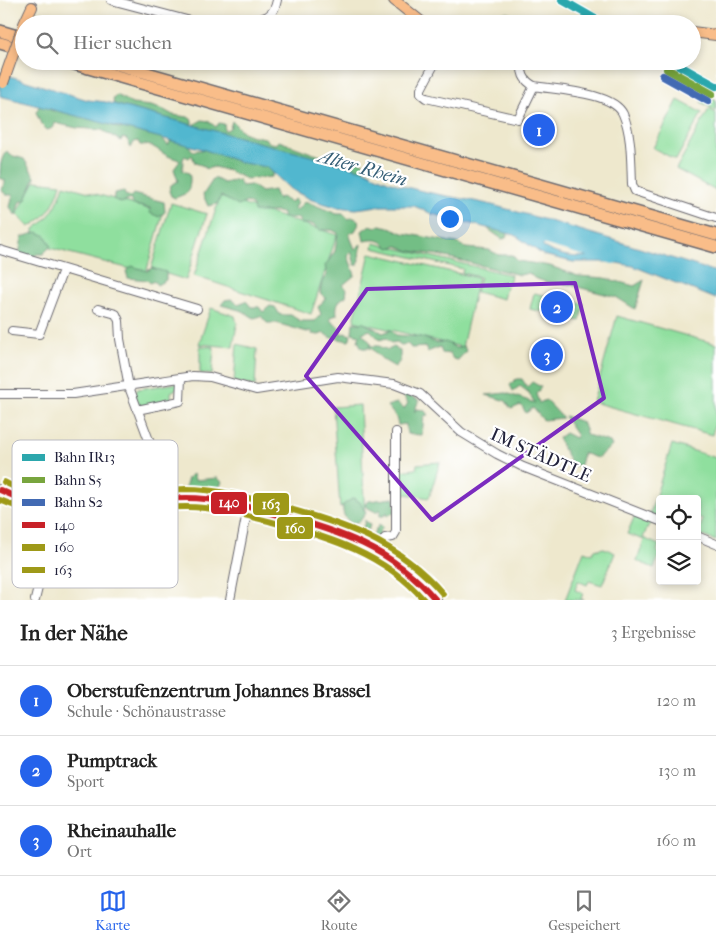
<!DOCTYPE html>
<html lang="de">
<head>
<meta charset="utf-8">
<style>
	body { margin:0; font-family:"IM FELL French Canon",serif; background:#f2f2f2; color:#222 }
	.controls { position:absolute; right:15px; bottom:15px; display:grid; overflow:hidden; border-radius:5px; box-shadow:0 2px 8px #0003 }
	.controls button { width:45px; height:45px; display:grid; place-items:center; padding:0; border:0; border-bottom:1px solid #e0e0e0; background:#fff; color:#222; font:25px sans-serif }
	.you { position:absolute; left:449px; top:218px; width:18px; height:18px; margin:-12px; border:4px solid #fff; border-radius:50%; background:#1a73e8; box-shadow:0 0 0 8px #1a73e833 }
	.badge { display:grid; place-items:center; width:32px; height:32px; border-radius:50%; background:#2563eb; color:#fff; font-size:16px; font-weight:700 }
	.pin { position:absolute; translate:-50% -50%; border:2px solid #fff; box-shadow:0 1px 5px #0006 }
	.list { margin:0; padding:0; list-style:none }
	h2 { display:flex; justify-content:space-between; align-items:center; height:65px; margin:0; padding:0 20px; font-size:21px }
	h2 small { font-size:16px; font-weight:400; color:#767676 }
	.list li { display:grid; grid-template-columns:32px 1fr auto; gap:15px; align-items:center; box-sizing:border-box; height:70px; padding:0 20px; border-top:1px solid #e0e0e0 }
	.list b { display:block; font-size:19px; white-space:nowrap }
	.list p { margin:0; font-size:16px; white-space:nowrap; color:#767676 }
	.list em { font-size:16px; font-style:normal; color:#767676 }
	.icon { flex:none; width:28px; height:28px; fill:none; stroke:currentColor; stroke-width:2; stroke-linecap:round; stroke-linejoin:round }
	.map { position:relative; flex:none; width:716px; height:600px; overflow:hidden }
	.search { position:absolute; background:#fff; box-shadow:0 2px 8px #0003; left:15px; right:15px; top:15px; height:55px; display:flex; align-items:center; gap:12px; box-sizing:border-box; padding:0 18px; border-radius:28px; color:#767676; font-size:19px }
	.sheet { height:275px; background:#fff }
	nav { display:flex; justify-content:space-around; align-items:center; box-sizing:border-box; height:70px; border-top:1px solid #e0e0e0; background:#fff; font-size:14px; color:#767676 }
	nav a { display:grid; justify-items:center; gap:2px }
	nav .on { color:#2563eb }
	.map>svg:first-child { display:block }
	.green { fill:#8fdf9e; stroke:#58806c }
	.forest { fill:#73be85; stroke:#4a7060 }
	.water { fill:#51b7cf; stroke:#3a6c85; fill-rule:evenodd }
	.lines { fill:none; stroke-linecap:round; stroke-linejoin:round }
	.river { stroke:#51b7cf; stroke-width:12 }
	.minor-casing { stroke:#69676e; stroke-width:10 }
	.major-casing { stroke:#69676e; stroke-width:12 }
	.highway-casing { stroke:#69676e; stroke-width:14 }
	.minor { stroke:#fff; stroke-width:8 }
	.major { stroke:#f9bd89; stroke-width:10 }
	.highway { stroke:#f9bd89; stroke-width:11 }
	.major-bridge-casing { stroke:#69676e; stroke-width:12; stroke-linecap:butt }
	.major-bridge { stroke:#f9bd89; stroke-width:10 }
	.bus-1-casing { stroke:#fff; stroke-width:10 }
	.bus-2-casing { stroke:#fff; stroke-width:10 }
	.bus-3-casing { stroke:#fff; stroke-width:10 }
	.bus-1 { stroke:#c82128; stroke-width:6 }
	.bus-2 { stroke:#9e9918; stroke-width:6 }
	.bus-3 { stroke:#9e9918; stroke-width:6 }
	.rail-1-casing { stroke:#fff; stroke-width:11 }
	.rail-2-casing { stroke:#fff; stroke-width:11 }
	.rail-3-casing { stroke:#fff; stroke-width:11 }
	.rail-1 { stroke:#2ca7ad; stroke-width:8 }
	.rail-2 { stroke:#78a53e; stroke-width:8 }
	.rail-3 { stroke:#426ab3; stroke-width:8 }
	.marked { fill:none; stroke:#7b2cbf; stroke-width:4; stroke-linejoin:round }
	.labels { text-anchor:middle; stroke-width:4.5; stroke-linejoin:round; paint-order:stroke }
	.street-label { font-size:18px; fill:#22223b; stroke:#fff }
	.water-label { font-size:19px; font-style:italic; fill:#355e76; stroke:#fff }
	.key { fill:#fff; stroke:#bdbdc4; stroke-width:1 }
	.key-label { font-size:14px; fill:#22223b }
	.line-badge { stroke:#fff; stroke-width:2 }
	.badge-label { font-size:14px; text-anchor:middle; font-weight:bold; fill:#fff }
</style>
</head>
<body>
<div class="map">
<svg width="716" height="600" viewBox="0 0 716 600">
	<rect width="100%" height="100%" fill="#fff"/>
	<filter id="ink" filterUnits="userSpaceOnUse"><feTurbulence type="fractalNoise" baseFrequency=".02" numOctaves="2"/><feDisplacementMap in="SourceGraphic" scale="10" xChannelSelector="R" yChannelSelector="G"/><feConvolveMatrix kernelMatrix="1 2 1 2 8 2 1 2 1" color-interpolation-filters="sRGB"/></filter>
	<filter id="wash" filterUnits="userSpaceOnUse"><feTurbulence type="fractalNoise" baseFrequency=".0096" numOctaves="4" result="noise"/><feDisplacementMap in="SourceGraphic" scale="20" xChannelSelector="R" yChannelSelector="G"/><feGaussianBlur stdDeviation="1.12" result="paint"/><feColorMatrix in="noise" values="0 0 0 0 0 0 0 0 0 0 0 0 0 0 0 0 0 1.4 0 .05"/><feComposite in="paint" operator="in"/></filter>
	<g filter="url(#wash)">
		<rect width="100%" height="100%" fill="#eee8cd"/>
		<path class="green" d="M 507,12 L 546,24 L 499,24 L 503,13 Z
			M 706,94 L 716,100 L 716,111 L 701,102 Z
			M 678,100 L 702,113 L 676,160 L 653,148 Z
			M 709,109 L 716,113 L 716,191 L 676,169 Z
			M 35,181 L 61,184 C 55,204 48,217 29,227 L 17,214 Z
			M 64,185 L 163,213 L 146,273 L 35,244 L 34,229 C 51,217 58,205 64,185 Z
			M 220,197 L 337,235 L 311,314 L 194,276 Z
			M 171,203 L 207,214 L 186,280 L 151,269 Z
			M 374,243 L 511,275 L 509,284 L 507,283 L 503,299 L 476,292 L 480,277 L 462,273 L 463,269 L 373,248 Z
			M 370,253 L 478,278 L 462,347 L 354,321 Z
			M 534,293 L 584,304 L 580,321 L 530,309 Z
			M 211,308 L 235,316 L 237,324 L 233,347 L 199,344 Z
			M 617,316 L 716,344 L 716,420 L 712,435 L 593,402 Z
			M 237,344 L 257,349 L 255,386 L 234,382 Z
			M 200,346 L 214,347 L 212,375 L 200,373 Z
			M 178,383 L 178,388 L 171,392 L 171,401 L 139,406 L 135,393 L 138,389 Z
			M 360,405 L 364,501 L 365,512 L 354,498 L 340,508 L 333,407 Z
			M 672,444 L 716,458 L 716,541 L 698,534 L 703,519 L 697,517 L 697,499 L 660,499 L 660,518 L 650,514 Z
			M 440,462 L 429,498 L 400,493 L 400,471 L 416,469 L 417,464 Z
			M 635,515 L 653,522 L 648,526 L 643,538 L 659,545 L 657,551 L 660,554 L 654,568 L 637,561 L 644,540 L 627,534 Z
			M 604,548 L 615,553 L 602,585 L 589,581 L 587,585 L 578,581 L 575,590 L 583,593 L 581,599 L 584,600 L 565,600 L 584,551 L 592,554 L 594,550 Z"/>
		<path class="forest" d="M 117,95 L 132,104 L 151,106 L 164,110 L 173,115 L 188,117 L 192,120 L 192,126 L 114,104 L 113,99 Z
			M 40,105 L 53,111 L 67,109 L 121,129 L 126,127 L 159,135 L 168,145 L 171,140 L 187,144 L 193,151 L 208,149 L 266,166 L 272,171 L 272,177 L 246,179 L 229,171 L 214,167 L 206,169 L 204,166 L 195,163 L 192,155 L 189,158 L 185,156 L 183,159 L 183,171 L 189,173 C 191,179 190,187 187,193 L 175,198 L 171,196 L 169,191 L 171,185 L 178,181 L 174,169 L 180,161 C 176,158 172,158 168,156 C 156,150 155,144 140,145 L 138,141 L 134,142 L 131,148 L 127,139 L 122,138 L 121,141 L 102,130 L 77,128 L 55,123 L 53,128 L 47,130 L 41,124 L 36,112 Z
			M 202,120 L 208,121 L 216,127 L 219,123 L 224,124 L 225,131 L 230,128 L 232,121 L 243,132 L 253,136 L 265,138 L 270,143 L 277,144 L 279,141 L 314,154 L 339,160 L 358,160 L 365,164 L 363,173 L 196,127 L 195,124 Z
			M 7,151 L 10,155 L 24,159 L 35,177 L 26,199 L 19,203 L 16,216 L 10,207 L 13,195 L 6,195 L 1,189 L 5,183 L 5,180 L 0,178 C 0,169 0,158 7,151 Z
			M 214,178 L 224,183 L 238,180 L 242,186 L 251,185 L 261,192 L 274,190 L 278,199 L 281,197 L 290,202 L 295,199 L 297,203 L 294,208 L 296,211 L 305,201 L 337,214 L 343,214 L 349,219 L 352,217 L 358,220 L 359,224 L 355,231 L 349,234 L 355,249 L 361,244 L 358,265 L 355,265 L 351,251 L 348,256 L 355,275 L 343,285 L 347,289 L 346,296 C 337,301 336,305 337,315 L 331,317 L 330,320 L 341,329 L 341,335 L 344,333 L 351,335 L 349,341 L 329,337 L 324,333 L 319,335 L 312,334 L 311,331 L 307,332 L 276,323 L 267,323 L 261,316 L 254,318 L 243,311 L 221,305 L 225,300 L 231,299 L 238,304 L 246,301 L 251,307 L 259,307 L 263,312 L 270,306 L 275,307 L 280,315 L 291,315 L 300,321 L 315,321 L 321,314 L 318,307 L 326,298 L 320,293 L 322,281 L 327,275 L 325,266 L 335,251 L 338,233 L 332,230 L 320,230 L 312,224 L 301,224 L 298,218 L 283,218 L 283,214 L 278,212 L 254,212 L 253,206 L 247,202 L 238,206 L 221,196 L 217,204 L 208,206 L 203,195 Z
			M 124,191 L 125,195 L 131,197 L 133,194 L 164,202 L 165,212 L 159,217 L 150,213 L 150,208 L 133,205 L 130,199 L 121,203 L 113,199 L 115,193 Z
			M 490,222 L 509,226 L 506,238 L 502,239 L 488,229 Z
			M 370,225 L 376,227 L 380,225 L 389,227 L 403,233 L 457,243 L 466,248 L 489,250 L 499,255 L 512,255 L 518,261 L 550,266 L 578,276 L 605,278 L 634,286 L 644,280 L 635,309 L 616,297 L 570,285 L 546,282 L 534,278 L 529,273 L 520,275 L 438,255 L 410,251 L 398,246 L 389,248 C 381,239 375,239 364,241 L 362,231 Z
			M 37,232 L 46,236 L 51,246 L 43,254 L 37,254 L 32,258 L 19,255 L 22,237 Z
			M 132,266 L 147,271 L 152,268 L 166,272 L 166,280 L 157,285 L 154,281 L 150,283 L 147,280 L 128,278 L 126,271 Z
			M 353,323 L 364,323 L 383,333 L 391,330 L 396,335 L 421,337 L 437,343 L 446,342 L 456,348 L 464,346 L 466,351 L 458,360 L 453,359 L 450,354 L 442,353 L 440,347 L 427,352 L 426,347 L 411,348 L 408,344 L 401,345 L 397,342 L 391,343 L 386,338 L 380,340 L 370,330 L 362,333 L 371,343 L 370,346 L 379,346 L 388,350 L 394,347 L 400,351 L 400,361 L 395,367 L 383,360 L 371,348 L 362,348 L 358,341 L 360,335 L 352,333 Z
			M 516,379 L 522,379 L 527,387 L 532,382 L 541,387 L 536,394 L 539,403 L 546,400 L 563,418 L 543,420 L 533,408 L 526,413 L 521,405 L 511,409 L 506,401 L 486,395 L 506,393 L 535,403 L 528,392 L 520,386 L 513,391 L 510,385 Z
			M 401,392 L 419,400 L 414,412 L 417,409 L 424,410 L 428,415 L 424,416 L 422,435 L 407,434 L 406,424 L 398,425 L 396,417 L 387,406 L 397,403 L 404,409 L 408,403 Z
			M 565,416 L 582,422 L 587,435 L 610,442 L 612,446 L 597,458 L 583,453 L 580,465 L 572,466 L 558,438 L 565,433 L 575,438 L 577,436 L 565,418 Z
			M 193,474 L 195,480 L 218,478 L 222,482 L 219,488 L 187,491 L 185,488 L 188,478 Z
			M 353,498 L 360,502 L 366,513 L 360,521 L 352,524 C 345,518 342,515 343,505 Z
			M 394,498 L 395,512 L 387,516 L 387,512 L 384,516 L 380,516 L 380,509 L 376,512 L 368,508 L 365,504 L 369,501 Z
			M 365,520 L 370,525 L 367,534 L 372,536 L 379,525 L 383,528 L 379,532 L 383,538 L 377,545 L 371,541 L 367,535 L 364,538 L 361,537 Z"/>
		<path class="water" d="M 0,73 L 88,100 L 106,102 L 367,171 C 405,193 454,195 496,206 C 570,226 643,249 716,272 L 716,299 L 633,266 L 611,262 L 573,262 L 543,255 L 515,235 L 432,214 L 414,206 L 378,206 L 356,209 L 336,207 L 312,200 L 290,189 L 267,167 L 243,163 L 199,148 L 0,96 ZM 543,243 C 563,241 577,249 596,253 L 595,256 C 575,258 561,257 543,247 Z"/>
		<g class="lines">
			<path class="river" d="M 543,238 L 613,258"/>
		</g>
	</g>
	<g filter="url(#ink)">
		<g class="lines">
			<g class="minor-casing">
				<path id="minor" d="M 111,0 L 202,24
					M 238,24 C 256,18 273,23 277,0
					M 436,61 L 421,89 L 421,94 L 426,98 L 518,119 L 534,86
					M 522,61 C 521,73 523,80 534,86 C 556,90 613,92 623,114 C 632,135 631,162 632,184 L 635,191 L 716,218
					M 0,250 L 197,309
					M 98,309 L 116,314 L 119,321 L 120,339 L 129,387 L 159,467 L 166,499
					M 12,331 L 39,334 L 63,270
					M 0,394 L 73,394 L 193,376 L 210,377 L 256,390 L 338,377 L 394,384 L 420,394 L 461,432 L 497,454 L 523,467 L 660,521
					M 137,410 L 180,401 L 181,378
					M 697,536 L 716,544
					M 377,551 L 385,538 L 393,537 L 396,532 L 396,432
					M 35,600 L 43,567 L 53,552 L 72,533 L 76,524 L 73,510
					M 230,600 L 248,507"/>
			</g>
			<g class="major-casing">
				<path id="major" d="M 394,0 L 424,24
					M 24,24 L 32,7
					M 692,32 L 716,35
					M 0,490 C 68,527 116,498 186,498 C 217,498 246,506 275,514 C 334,529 399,549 436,600"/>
			</g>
			<g class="highway-casing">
				<path id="highway" d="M 0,31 L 24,38
					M 0,43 L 24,50
					M 64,61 L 716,247
					M 105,61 L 716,235"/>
			</g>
			<use href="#minor" class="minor"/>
			<use href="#major" class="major"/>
			<use href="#highway" class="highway"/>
			<g class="major-bridge-casing">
				<path id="major-bridge" d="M 3,83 L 22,29"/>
			</g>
			<use href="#major-bridge" class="major-bridge"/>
			<g class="bus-1-casing">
				<path id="bus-1" d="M 0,490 C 15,497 30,503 46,506 C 92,516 140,498 186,498 C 217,498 246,506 275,514 C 339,531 392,548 436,600"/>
			</g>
			<g class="bus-2-casing">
				<path id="bus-2" d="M 0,500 C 73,532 114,507 186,507 C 215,507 244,515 272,522 C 328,537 385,554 424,600"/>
			</g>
			<g class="bus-3-casing">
				<path id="bus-3" d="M 4,482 C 19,489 33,496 50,498 C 95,505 141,490 186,489 C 216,489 246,497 275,505 C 342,523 397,540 443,594"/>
			</g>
			<use href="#bus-1" class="bus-1"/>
			<use href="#bus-2" class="bus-2"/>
			<use href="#bus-3" class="bus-3"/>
			<g class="rail-1-casing">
				<path id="rail-1" d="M 562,0 L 604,24
					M 671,61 L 716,86"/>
			</g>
			<g class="rail-2-casing">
				<path id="rail-2" d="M 667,69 L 712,94"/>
			</g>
			<g class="rail-3-casing">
				<path id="rail-3" d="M 663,76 L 708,101"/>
			</g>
			<use href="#rail-1" class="rail-1"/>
			<use href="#rail-2" class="rail-2"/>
			<use href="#rail-3" class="rail-3"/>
		</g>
	</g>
	<path class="marked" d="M 575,283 L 604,398 L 432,520 L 306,376 L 367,289 Z"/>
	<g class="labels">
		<g class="street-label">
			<text transform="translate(541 455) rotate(24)" y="6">IM STÄDTLE</text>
		</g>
		<g class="water-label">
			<text transform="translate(363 167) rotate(16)" y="7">Alter Rhein</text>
		</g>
	</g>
	<rect x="12" y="440" width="166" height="148" rx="8" class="key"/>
	<rect x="22" y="454" width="23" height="7" fill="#2ca7ad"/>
	<rect x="22" y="477" width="23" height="6" fill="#78a53e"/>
	<rect x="22" y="499" width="23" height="7" fill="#426ab3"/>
	<rect x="22" y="522" width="23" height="6" fill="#c82128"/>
	<rect x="22" y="544" width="23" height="7" fill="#9e9918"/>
	<rect x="22" y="567" width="23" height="6" fill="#9e9918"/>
	<g class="key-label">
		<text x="54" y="462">Bahn IR13</text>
		<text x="54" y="485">Bahn S5</text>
		<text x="54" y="507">Bahn S2</text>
		<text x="54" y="530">140</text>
		<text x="54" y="552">160</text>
		<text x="54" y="575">163</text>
	</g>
	<g class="line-badge">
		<rect x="210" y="491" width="38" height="24" rx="5" fill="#c82128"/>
		<rect x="252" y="492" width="38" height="24" rx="5" fill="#9e9918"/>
		<rect x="276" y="516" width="38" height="24" rx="5" fill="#9e9918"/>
	</g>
	<g class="badge-label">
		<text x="229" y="507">140</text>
		<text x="271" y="509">163</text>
		<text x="295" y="533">160</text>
	</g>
</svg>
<div class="controls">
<button><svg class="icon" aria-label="locate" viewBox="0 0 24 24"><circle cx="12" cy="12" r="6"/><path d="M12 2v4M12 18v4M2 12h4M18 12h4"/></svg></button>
<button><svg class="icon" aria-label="layers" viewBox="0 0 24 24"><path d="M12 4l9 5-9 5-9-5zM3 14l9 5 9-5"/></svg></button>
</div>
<div class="you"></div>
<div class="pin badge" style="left:539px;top:130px">1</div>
<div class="pin badge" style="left:557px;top:307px">2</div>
<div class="pin badge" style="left:547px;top:355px">3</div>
<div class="search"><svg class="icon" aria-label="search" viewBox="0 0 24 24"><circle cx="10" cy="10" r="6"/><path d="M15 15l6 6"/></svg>Hier suchen</div>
</div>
<section class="sheet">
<h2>In der Nähe<small>3 Ergebnisse</small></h2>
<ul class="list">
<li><span class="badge">1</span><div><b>Oberstufenzentrum Johannes Brassel</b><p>Schule · Schönaustrasse</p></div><em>120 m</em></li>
<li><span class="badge">2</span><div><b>Pumptrack</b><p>Sport</p></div><em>130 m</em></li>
<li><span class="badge">3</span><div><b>Rheinauhalle</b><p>Ort</p></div><em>160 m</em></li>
</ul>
</section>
<nav>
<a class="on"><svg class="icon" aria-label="map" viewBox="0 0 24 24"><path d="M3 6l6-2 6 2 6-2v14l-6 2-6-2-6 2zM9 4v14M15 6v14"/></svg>Karte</a>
<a><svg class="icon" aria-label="directions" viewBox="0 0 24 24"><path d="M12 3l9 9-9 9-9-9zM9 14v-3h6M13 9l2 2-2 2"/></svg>Route</a>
<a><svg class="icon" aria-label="saved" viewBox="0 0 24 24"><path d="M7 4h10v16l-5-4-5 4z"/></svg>Gespeichert</a>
</nav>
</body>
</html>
